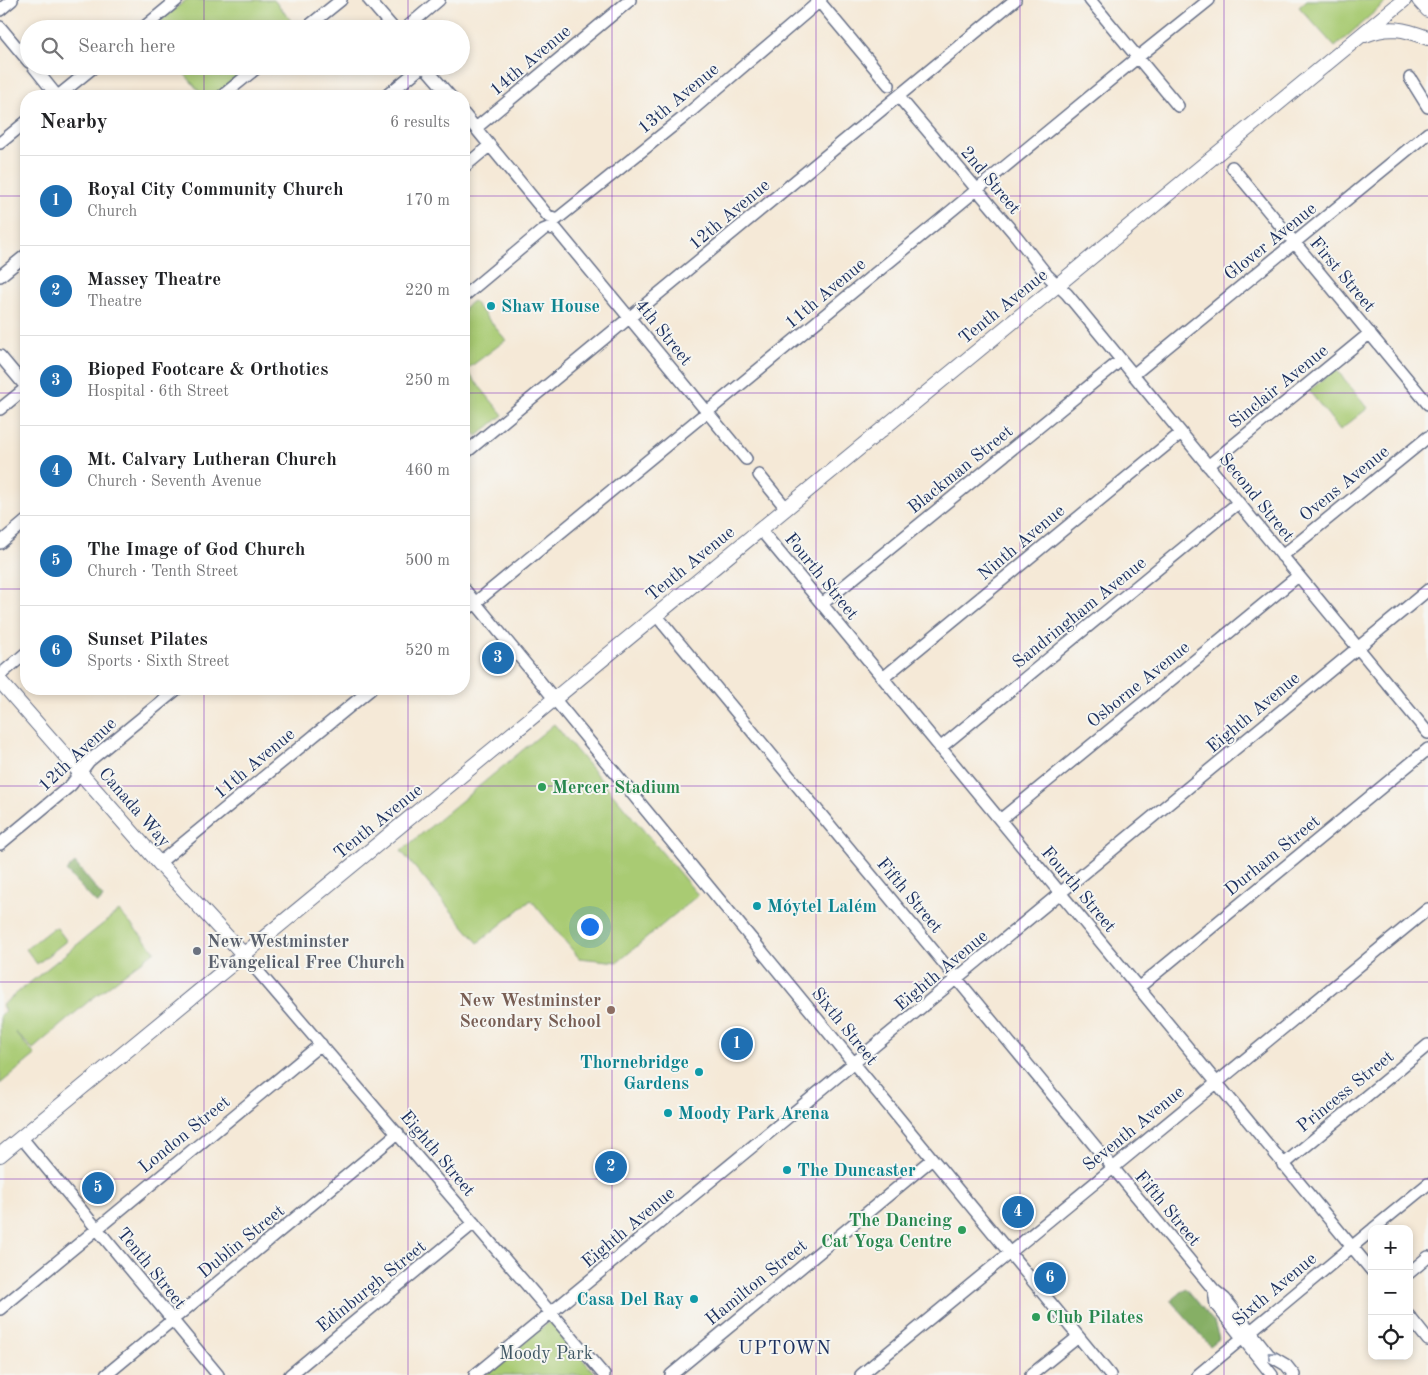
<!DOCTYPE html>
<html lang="en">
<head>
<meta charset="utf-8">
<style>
	body { margin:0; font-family:"Old Standard TT",serif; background:#f6f6f6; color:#202124 }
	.controls { position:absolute; right:15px; bottom:15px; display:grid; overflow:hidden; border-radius:10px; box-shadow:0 2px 8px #0003 }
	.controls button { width:45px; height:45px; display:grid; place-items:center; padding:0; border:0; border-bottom:1px solid #e0e0e0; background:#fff; color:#202124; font:25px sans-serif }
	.you { position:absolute; left:589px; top:926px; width:18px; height:18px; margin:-12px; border:4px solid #fff; border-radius:50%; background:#1a73e8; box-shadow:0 0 0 8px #1a73e833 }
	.badge { display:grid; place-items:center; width:32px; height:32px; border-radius:50%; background:#1f6fb2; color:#fff; font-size:16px; font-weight:700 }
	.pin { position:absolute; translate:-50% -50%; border:2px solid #fff; box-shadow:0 1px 5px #0006 }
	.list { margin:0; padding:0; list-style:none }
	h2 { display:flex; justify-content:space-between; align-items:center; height:65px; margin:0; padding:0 20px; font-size:21px }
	h2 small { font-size:16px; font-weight:400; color:#757577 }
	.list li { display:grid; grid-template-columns:32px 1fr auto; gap:15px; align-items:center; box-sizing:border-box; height:90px; padding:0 20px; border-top:1px solid #e0e0e0 }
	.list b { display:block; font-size:19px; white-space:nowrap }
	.list p { margin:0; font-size:16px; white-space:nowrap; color:#757577 }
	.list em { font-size:16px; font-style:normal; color:#757577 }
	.icon { flex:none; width:28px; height:28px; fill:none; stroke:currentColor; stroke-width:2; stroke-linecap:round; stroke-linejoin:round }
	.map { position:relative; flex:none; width:1428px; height:1375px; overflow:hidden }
	.search { position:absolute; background:#fff; box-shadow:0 2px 8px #0003; left:20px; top:20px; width:450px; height:55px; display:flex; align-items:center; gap:12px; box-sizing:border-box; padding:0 18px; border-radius:28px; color:#757577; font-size:19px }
	.panel { position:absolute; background:#fff; box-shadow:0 2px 8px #0003; left:20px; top:90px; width:450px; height:605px; border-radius:20px }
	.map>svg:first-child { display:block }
	.green { fill:#a9cb73; stroke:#627d68 }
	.forest { fill:#86af65; stroke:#506f62 }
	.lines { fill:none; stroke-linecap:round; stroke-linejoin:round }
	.minor-casing { stroke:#677088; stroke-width:14 }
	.major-casing { stroke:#677088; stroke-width:16 }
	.minor { stroke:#fff; stroke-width:11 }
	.major { stroke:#fff; stroke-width:14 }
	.oneway { stroke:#8d97ae }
	.grid { fill:none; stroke:#7b2cbf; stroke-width:1; stroke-opacity:0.55 }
	.culture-dot { fill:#0f9aa8; stroke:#f6f6f2; stroke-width:2 }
	.leisure-dot { fill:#2e9e5b; stroke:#f6f6f2; stroke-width:2 }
	.worship-dot { fill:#6b7280; stroke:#f6f6f2; stroke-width:2 }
	.education-dot { fill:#8d6e63; stroke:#f6f6f2; stroke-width:2 }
	.labels { text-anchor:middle; stroke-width:4; stroke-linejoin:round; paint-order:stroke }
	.street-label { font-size:18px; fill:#1b2f5e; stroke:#f6f6f2 }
	.culture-label { font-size:18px; font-weight:bold; fill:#0d838f; stroke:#f6f6f2; text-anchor:start }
	.leisure-label { font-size:18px; font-weight:bold; fill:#27864d; stroke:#f6f6f2; text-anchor:start }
	.worship-label { font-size:18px; font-weight:bold; fill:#5b616d; stroke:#f6f6f2; text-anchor:start }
	.education-label { font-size:18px; font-weight:bold; fill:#785e54; stroke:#f6f6f2; text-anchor:end }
	.park-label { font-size:18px; fill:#3e5663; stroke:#f6f6f2 }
	.neighbourhood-label { font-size:19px; letter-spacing:1px; fill:#1b2f5e; stroke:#f6f6f2 }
</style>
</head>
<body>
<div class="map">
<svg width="1428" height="1375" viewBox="0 0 1428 1375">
	<rect width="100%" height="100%" fill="#f6f6f2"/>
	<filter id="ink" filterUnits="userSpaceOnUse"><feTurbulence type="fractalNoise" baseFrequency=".02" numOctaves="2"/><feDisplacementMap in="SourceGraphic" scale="10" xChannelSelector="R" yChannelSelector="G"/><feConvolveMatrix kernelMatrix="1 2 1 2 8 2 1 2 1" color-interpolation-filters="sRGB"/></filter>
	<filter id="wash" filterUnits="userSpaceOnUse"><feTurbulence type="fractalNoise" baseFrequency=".0096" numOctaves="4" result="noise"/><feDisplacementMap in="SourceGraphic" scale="20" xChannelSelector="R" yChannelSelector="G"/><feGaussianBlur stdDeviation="1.12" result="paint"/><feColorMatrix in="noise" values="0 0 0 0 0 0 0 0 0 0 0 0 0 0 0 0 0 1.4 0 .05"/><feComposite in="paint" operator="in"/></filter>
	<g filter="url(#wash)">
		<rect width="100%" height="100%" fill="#f5e9d7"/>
		<path class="green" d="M 186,0 L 274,0 L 298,29 L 150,29 Z
			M 1307,0 L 1388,0 L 1335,47 L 1299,7 Z
			M 178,66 L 251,66 L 214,96 L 203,96 Z
			M 473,301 L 506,340 L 466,370 L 503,415 L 477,436 L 464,421 L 464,308 Z
			M 1336,369 L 1368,408 L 1340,430 L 1309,391 Z
			M 554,724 L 698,895 L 618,962 L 579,958 L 531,900 L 478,943 L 401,851 Z
			M 119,911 L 155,951 L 89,1001 L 33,1049 L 15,1032 L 35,1055 L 0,1084 L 0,1015 L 5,1011 L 2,1005 Z
			M 53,928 L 57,928 L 66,940 L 65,942 L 37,964 L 26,949 Z
			M 550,1321 L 596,1375 L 485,1375 Z"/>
		<path class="forest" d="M 75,863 L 103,897 L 100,902 L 96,903 L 66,871 Z
			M 1186,1288 L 1214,1322 L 1219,1339 L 1210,1346 L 1171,1301 Z"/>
	</g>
	<g filter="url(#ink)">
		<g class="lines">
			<g class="minor-casing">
				<path id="minor" d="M 369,0 L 394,29
					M 818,0 L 889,85
					M 1090,0 L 1178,106
					M 0,10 L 12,0
					M 0,27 L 29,62
					M 142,29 L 177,0
					M 305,29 L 341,0
					M 405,29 L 439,0
					M 33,66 L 57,96
					M 424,66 L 450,96
					M 1410,78 L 1428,107
					M 58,96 L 95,66
					M 222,96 L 259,66
					M 386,96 L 423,66
					M 899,97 L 1017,237 L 1047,275 L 1067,294 L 1428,733
					M 464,114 L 548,216 L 557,219 L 684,117 L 821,0
					M 476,128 L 630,0
					M 0,143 L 26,122
					M 464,167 L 489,146
					M 1232,167 L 1428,404
					M 0,276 L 26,255
					M 464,296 L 543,230 L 548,228 L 556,229 L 746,459
					M 0,356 L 26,387
					M 1133,375 L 1428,133
					M 0,409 L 26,388
					M 464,454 L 1015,0
					M 1208,466 L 1370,333
					M 759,475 L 786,508
					M 760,529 L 1372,1271
					M 0,543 L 26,521
					M 1282,556 L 1428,437
					M 464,589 L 1110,1375
					M 822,604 L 1121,360
					M 464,612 L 1143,53 L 1209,0
					M 656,615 L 1214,1290 L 1225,1299 L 1269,1355 L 1286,1365 L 1294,1375
					M 0,675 L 26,653
					M 883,678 L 1181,433
					M 940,748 L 1238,503
					M 1000,820 L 1298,576
					M 0,844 L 71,785 L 89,761 L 177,689
					M 159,863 L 371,689
					M 244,955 L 604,1375
					M 1138,988 L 1428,749
					M 21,1137 L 218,1375
					M 1283,1165 L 1428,1045
					M 1373,1229 L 1428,1184
					M 1409,1273 L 1428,1257
					M 1214,1290 L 1216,1305 L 1272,1375
					M 0,1309 L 321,1044
					M 1409,1316 L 1428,1340
					M 106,1375 L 398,1133
					M 290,1375 L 474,1223
					M 475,1375 L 1428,590
					M 671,1375 L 932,1159
					M 861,1375 L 1428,909
					M 1031,1375 L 1078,1337
					M 1198,1375 L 1372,1230"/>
			</g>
			<g class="major-casing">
				<path id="major" d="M 1419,0 L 1428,10
					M 1365,35 C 1390,25 1404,29 1428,38
					M 0,681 L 159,863 L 244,955
					M 0,1155 L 1404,0"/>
			</g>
			<use href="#minor" class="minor"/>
			<use href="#major" class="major"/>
		</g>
		<defs><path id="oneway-chevron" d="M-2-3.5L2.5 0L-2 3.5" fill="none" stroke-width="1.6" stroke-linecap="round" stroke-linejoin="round" transform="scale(1.25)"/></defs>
		<use class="oneway" href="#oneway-chevron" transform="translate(1271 1355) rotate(-141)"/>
	</g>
	<path class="grid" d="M 204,0 L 204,29M 408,0 L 408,29M 612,0 L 612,1375M 816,0 L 816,1375M 1020,0 L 1020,1375M 1224,0 L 1224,1375M 204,66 L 204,96M 408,66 L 408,96M 0,196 L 26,196M 464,196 L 1428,196M 0,393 L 26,393M 464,393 L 1428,393M 0,589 L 26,589M 464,589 L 1428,589M 204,689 L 204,1375M 408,689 L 408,1375M 0,786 L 1428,786M 0,982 L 1428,982M 0,1179 L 1428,1179"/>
	<g class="culture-dot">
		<circle cx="491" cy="306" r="5"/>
		<circle cx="757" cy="906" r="5"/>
		<circle cx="699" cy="1072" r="5"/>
		<circle cx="668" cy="1113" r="5"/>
		<circle cx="787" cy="1170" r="5"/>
		<circle cx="694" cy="1299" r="5"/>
	</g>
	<g class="leisure-dot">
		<circle cx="542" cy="787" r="5"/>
		<circle cx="962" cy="1230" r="5"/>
		<circle cx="1036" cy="1317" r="5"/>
	</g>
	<circle class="worship-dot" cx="197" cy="951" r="5"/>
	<circle class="education-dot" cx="611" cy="1010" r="5"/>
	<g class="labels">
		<g class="street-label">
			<text transform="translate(530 60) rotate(-40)" y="6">14th Avenue</text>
			<text transform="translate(678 98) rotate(-40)" y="6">13th Avenue</text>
			<text transform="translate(991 180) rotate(50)" y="6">2nd Street</text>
			<text transform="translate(729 214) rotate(-40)" y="6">12th Avenue</text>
			<text transform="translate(1270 241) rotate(-39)" y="6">Glover Avenue</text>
			<text transform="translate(1343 274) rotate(50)" y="6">First Street</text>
			<text transform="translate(825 293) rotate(-40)" y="6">11th Avenue</text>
			<text transform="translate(1003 306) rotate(-39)" y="6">Tenth Avenue</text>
			<text transform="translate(664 332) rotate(51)" y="6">4th Street</text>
			<text transform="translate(1278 386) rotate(-39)" y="6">Sinclair Avenue</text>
			<text transform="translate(960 469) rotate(-39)" y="6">Blackman Street</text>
			<text transform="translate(1344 483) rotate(-39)" y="6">Ovens Avenue</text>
			<text transform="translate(1257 497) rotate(51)" y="6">Second Street</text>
			<text transform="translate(1021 542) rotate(-40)" y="6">Ninth Avenue</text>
			<text transform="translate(690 563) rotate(-39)" y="6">Tenth Avenue</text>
			<text transform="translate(822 576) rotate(51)" y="6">Fourth Street</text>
			<text transform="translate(1079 612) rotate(-39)" y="6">Sandringham Avenue</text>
			<text transform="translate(1138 684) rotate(-39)" y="6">Osborne Avenue</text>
			<text transform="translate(1253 712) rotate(-40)" y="6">Eighth Avenue</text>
			<text transform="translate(77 754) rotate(-43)" y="6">12th Avenue</text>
			<text transform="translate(254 763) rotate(-40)" y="6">11th Avenue</text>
			<text transform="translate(135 807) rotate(49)" y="6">Canada Way</text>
			<text transform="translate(378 821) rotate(-39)" y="6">Tenth Avenue</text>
			<text transform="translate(1272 855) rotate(-39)" y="6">Durham Street</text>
			<text transform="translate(1079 889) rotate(50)" y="6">Fourth Street</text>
			<text transform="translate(910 895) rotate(50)" y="6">Fifth Street</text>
			<text transform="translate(941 970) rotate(-40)" y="6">Eighth Avenue</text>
			<text transform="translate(845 1026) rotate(51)" y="6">Sixth Street</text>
			<text transform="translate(1345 1091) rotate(-39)" y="6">Princess Street</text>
			<text transform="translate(1133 1128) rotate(-39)" y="6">Seventh Avenue</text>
			<text transform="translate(184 1134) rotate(-39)" y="6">London Street</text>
			<text transform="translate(438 1153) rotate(50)" y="6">Eighth Street</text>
			<text transform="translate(1168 1208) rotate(50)" y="6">Fifth Street</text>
			<text transform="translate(628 1227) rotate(-40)" y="6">Eighth Avenue</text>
			<text transform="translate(241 1241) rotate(-39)" y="6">Dublin Street</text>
			<text transform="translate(152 1268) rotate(51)" y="6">Tenth Street</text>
			<text transform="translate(756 1282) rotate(-39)" y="6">Hamilton Street</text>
			<text transform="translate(371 1286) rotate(-39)" y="6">Edinburgh Street</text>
			<text transform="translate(1274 1289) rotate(-40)" y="6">Sixth Avenue</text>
		</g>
		<g class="culture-label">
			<text x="501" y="312">Shaw House</text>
			<text x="767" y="912">Móytel Lalém</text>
			<text x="689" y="1068" text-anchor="end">Thornebridge<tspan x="689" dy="21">Gardens</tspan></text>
			<text x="678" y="1119">Moody Park Arena</text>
			<text x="797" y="1176">The Duncaster</text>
			<text x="684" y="1305" text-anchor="end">Casa Del Ray</text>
		</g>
		<g class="leisure-label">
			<text x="552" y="793">Mercer Stadium</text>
			<text x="952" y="1226" text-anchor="end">The Dancing<tspan x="952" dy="21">Cat Yoga Centre</tspan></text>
			<text x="1046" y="1323">Club Pilates</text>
		</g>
		<g class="worship-label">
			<text x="207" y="947">New Westminster<tspan x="207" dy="21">Evangelical Free Church</tspan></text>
		</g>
		<g class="education-label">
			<text x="601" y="1006">New Westminster<tspan x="601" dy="21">Secondary School</tspan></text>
		</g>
		<g class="park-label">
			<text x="546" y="1359">Moody Park</text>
		</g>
		<g class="neighbourhood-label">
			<text x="785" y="1354">UPTOWN</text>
		</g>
	</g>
</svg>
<div class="controls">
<button>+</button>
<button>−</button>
<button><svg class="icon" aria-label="locate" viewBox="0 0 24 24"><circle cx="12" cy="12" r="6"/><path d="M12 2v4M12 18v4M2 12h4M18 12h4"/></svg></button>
</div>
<div class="you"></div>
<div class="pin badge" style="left:737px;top:1044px">1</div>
<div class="pin badge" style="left:611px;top:1167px">2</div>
<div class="pin badge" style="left:498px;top:658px">3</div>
<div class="pin badge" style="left:1018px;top:1212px">4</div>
<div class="pin badge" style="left:98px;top:1188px">5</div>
<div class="pin badge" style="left:1050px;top:1278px">6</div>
<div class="search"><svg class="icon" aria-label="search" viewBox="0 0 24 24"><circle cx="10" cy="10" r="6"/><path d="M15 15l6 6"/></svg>Search here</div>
<section class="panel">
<h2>Nearby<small>6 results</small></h2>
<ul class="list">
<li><span class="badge">1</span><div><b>Royal City Community Church</b><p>Church</p></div><em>170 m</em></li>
<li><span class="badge">2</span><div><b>Massey Theatre</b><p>Theatre</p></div><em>220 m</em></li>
<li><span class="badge">3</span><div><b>Bioped Footcare &amp; Orthotics</b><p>Hospital · 6th Street</p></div><em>250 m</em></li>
<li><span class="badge">4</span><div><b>Mt. Calvary Lutheran Church</b><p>Church · Seventh Avenue</p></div><em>460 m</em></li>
<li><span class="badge">5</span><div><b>The Image of God Church</b><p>Church · Tenth Street</p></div><em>500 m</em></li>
<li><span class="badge">6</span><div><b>Sunset Pilates</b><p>Sports · Sixth Street</p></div><em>520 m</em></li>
</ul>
</section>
</div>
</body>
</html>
